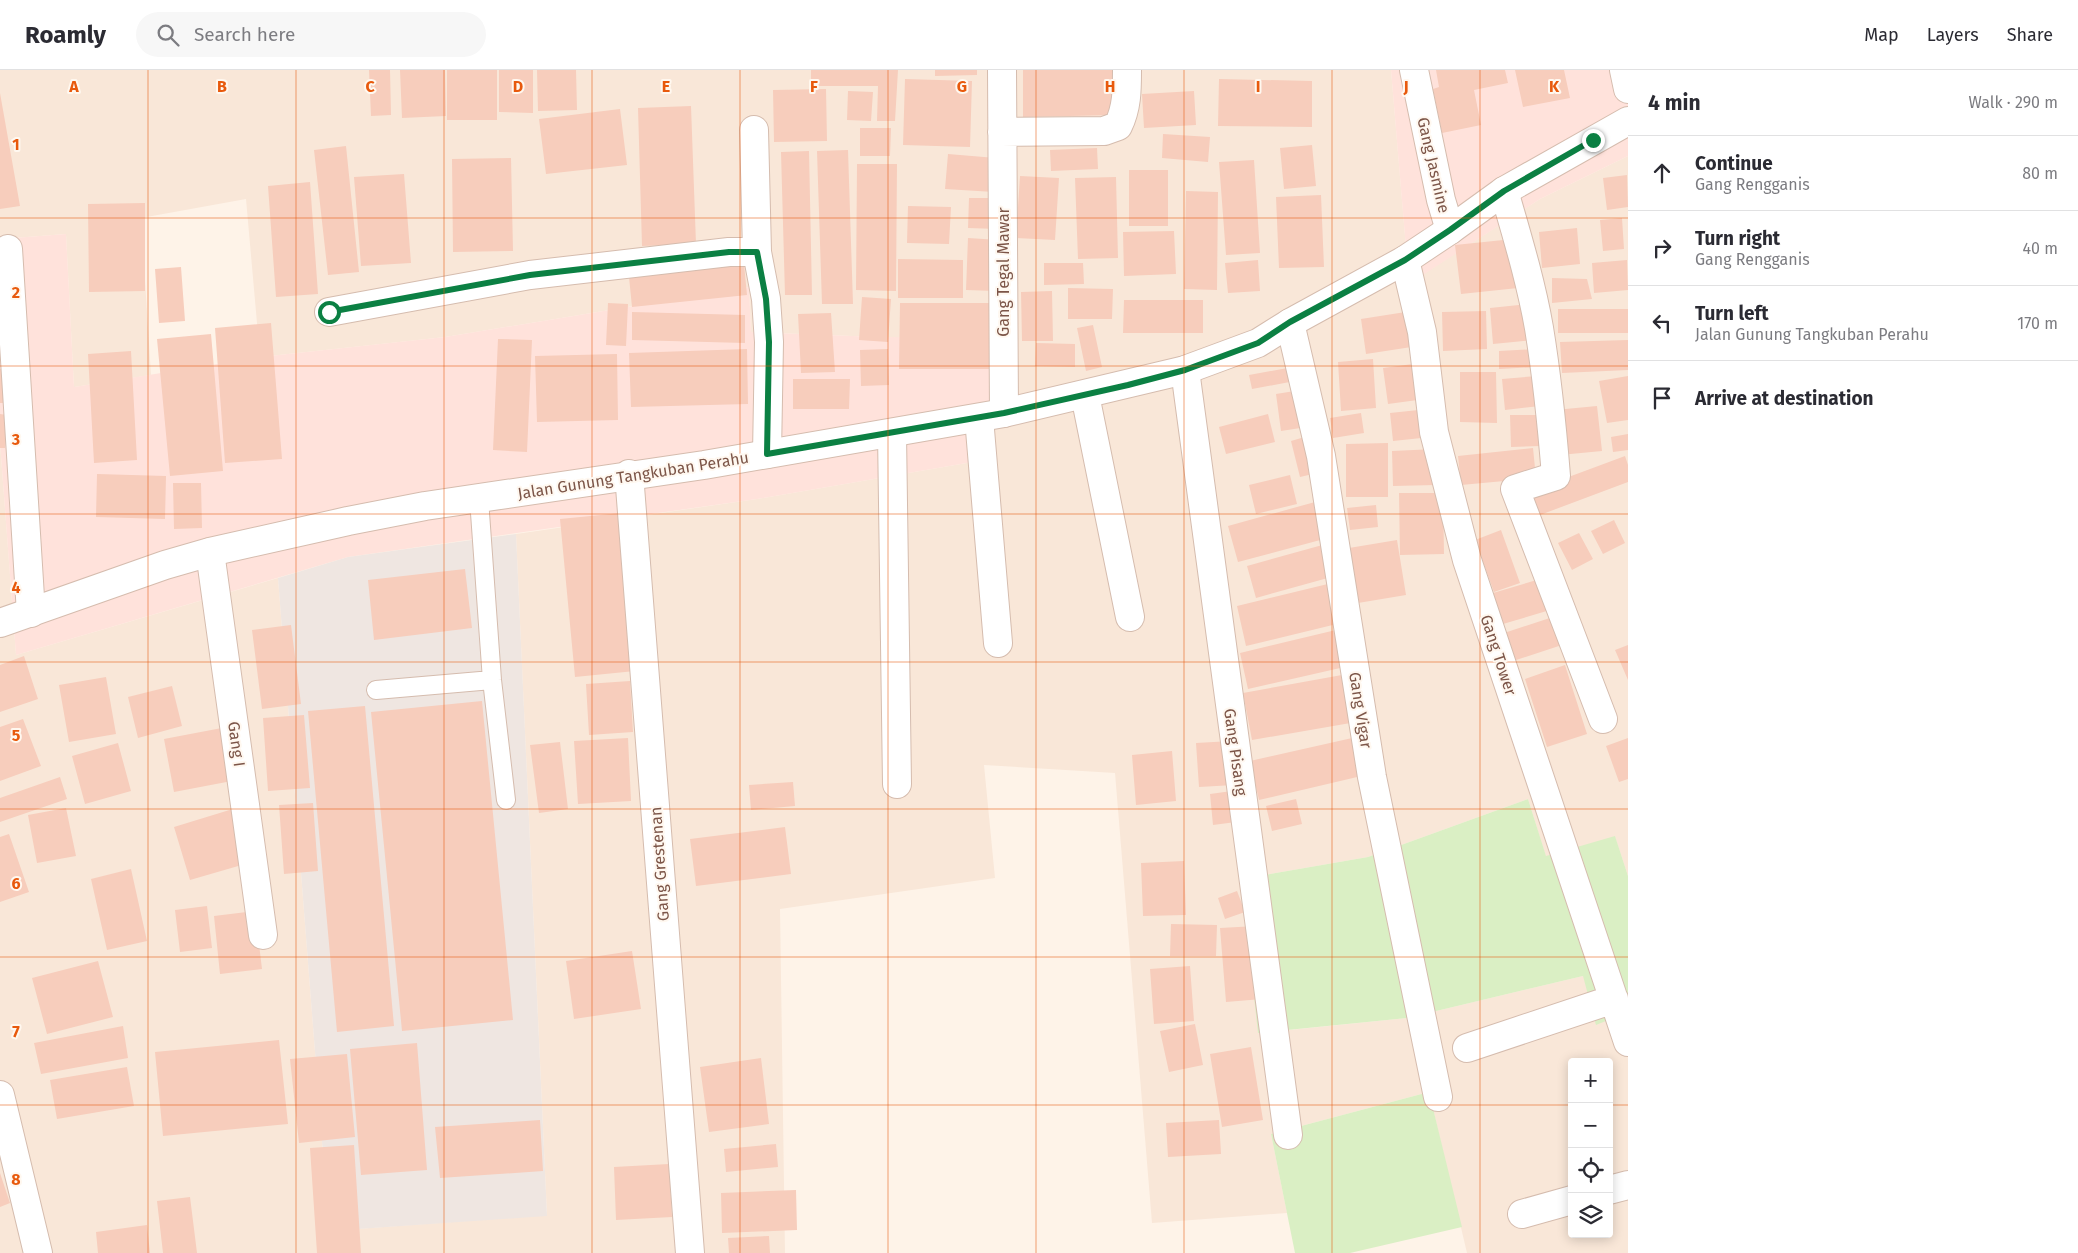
<!DOCTYPE html>
<html lang="en">
<head>
<meta charset="utf-8">
<style>
	body { margin:0; font-family:"Fira Sans",sans-serif; background:#f7f7f7; color:#2b2b33 }
	.controls { position:absolute; right:15px; bottom:15px; display:grid; overflow:hidden; border-radius:5px; box-shadow:0 2px 12px #0003 }
	.controls button { width:45px; height:45px; display:grid; place-items:center; padding:0; border:0; border-bottom:1px solid #e1e1e2; background:#fff; color:#2b2b33; font:25px sans-serif }
	.stop { position:absolute; width:15px; height:15px; margin:-11px; border:4px solid #0b8043; border-radius:50%; background:#fff }
	.stop.end { background:#0b8043; border-color:#fff; box-shadow:0 1px 5px #0008 }
	.list { margin:0; padding:0; list-style:none }
	h2 { display:flex; justify-content:space-between; align-items:center; height:65px; margin:0; padding:0 20px; font-size:21px }
	h2 small { font-size:16px; font-weight:400; color:#7c7c81 }
	.list li { display:grid; grid-template-columns:32px 1fr auto; gap:15px; align-items:center; box-sizing:border-box; height:75px; padding:0 20px; border-top:1px solid #e1e1e2 }
	.list b { display:block; font-size:19px; white-space:nowrap }
	.list p { margin:0; font-size:16px; white-space:nowrap; color:#7c7c81 }
	.list em { font-size:16px; font-style:normal; color:#7c7c81 }
	.icon { flex:none; width:28px; height:28px; fill:none; stroke:currentColor; stroke-width:2; stroke-linecap:round; stroke-linejoin:round }
	.map { position:relative; flex:none; width:1628px; height:1183px; overflow:hidden }
	header { display:flex; align-items:center; gap:30px; box-sizing:border-box; height:70px; padding:0 25px; background:#fff; border-bottom:1px solid #e1e1e2 }
	header strong { font-size:24px }
	nav { display:flex; gap:28px; margin-inline-start:auto; font-size:18px }
	.search { width:350px; height:45px; background:#f7f7f7; display:flex; align-items:center; gap:12px; box-sizing:border-box; padding:0 18px; border-radius:28px; color:#7c7c81; font-size:19px }
	main { display:flex }
	aside { flex:1; background:#fff }
	.map>svg:first-child { display:block }
	.residential { fill:#f9e7d8; fill-rule:evenodd }
	.commercial { fill:#ffe2db }
	.industrial { fill:#efe6e1 }
	.green { fill:#daefc4 }
	.building { fill:#f7cdbc }
	.lines { fill:none; stroke-linecap:round; stroke-linejoin:round }
	.service-casing { stroke:#d5bcae; stroke-width:20 }
	.minor-casing { stroke:#d5bcae; stroke-width:30 }
	.tertiary-casing { stroke:#d5bcae; stroke-width:30 }
	.service { stroke:#fff; stroke-width:18 }
	.minor { stroke:#fff; stroke-width:28 }
	.tertiary { stroke:#fff; stroke-width:28 }
	.route { stroke:#0b8043; stroke-width:6 }
	.grid { fill:none; stroke:#e8590c; stroke-width:1; stroke-opacity:0.55 }
	.labels { text-anchor:middle; stroke-width:4; stroke-linejoin:round; paint-order:stroke }
	.street-label { font-size:16px; fill:#7c5548; stroke:#fff8f0 }
	.grid-label { font-size:16px; text-anchor:middle; font-weight:bold; fill:#e8590c; stroke:#fff8f0; stroke-width:4; stroke-linejoin:round; paint-order:stroke }
</style>
</head>
<body>
<header>
<strong>Roamly</strong>
<div class="search"><svg class="icon" aria-label="search" viewBox="0 0 24 24"><circle cx="10" cy="10" r="6"/><path d="M15 15l6 6"/></svg>Search here</div>
<nav><a>Map</a><a>Layers</a><a>Share</a></nav>
</header>
<main>
<div class="map">
<svg width="1628" height="1183" viewBox="0 0 1628 1183">
	<rect width="100%" height="100%" fill="#fef3e8"/>
	<path class="residential" d="M 0,0 L 1391,0 L 1409,213 L 1540,129 L 1628,86 L 1628,806 L 1615,767 L 1546,787 L 1528,729 L 1368,787 L 1241,809 L 1259,963 L 1407,948 L 1583,906 L 1628,942 L 1628,1183 L 1467,1183 L 1429,1022 L 1271,1064 L 1287,1143 L 1152,1153 L 1115,703 L 984,695 L 995,808 L 780,839 L 785,1183 L 0,1183 L 0,373 L 16,585 L 278,508 L 329,1161 L 547,1145 L 516,464 L 757,429 L 990,389 L 879,267 L 751,262 L 749,217 L 445,267 L 260,287 L 246,129 L 141,148 L 151,305 L 74,317 L 66,164 L 0,169 ZM 1572,992 L 1609,992 L 1609,1164 L 1572,1164 Z"/>
	<path class="commercial" d="M 1391,0 L 1628,0 L 1628,86 L 1540,129 L 1409,214 Z
		M 66,164 L 74,317 L 260,287 L 445,267 L 749,217 L 751,262 L 879,267 L 990,268 L 990,389 L 757,429 L 348,487 L 16,585 L 0,373 L 0,169 Z"/>
	<path class="industrial" d="M 516,464 L 547,1146 L 329,1161 L 278,508 L 348,487 Z"/>
	<path class="green" d="M 1528,729 L 1546,786 L 1615,766 L 1628,806 L 1628,942 L 1596,955 L 1583,906 L 1407,948 L 1258,963 L 1241,809 L 1368,787 Z
		M 1429,1022 L 1462,1157 L 1350,1183 L 1295,1183 L 1271,1064 Z"/>
	<path class="building" d="M 369,0 L 390,0 L 391,45 L 371,46 Z
		M 400,0 L 445,0 L 446,46 L 402,48 Z
		M 447,0 L 497,0 L 497,50 L 447,50 Z
		M 499,0 L 533,0 L 533,43 L 499,42 Z
		M 537,0 L 576,0 L 577,40 L 538,41 Z
		M 811,0 L 898,0 L 895,51 L 877,51 L 878,16 L 811,16 Z
		M 935,0 L 977,0 L 977,5 L 935,6 Z
		M 1023,0 L 1115,0 L 1116,45 L 1023,47 Z
		M 1436,0 L 1505,0 L 1508,13 L 1474,20 L 1481,55 L 1442,63 L 1433,19 L 1439,17 Z
		M 1515,0 L 1564,0 L 1570,28 L 1523,37 Z
		M 905,9 L 972,11 L 970,77 L 903,75 Z
		M 1219,9 L 1312,11 L 1312,57 L 1218,56 Z
		M 826,19 L 827,71 L 774,72 L 773,20 Z
		M 848,21 L 873,22 L 871,51 L 847,50 Z
		M 1194,21 L 1196,55 L 1144,58 L 1142,24 Z
		M 0,23 L 20,136 L 0,139 Z
		M 691,36 L 696,174 L 642,176 L 638,38 Z
		M 620,39 L 627,95 L 546,104 L 539,49 Z
		M 860,58 L 891,58 L 890,86 L 860,86 Z
		M 1163,64 L 1210,67 L 1208,92 L 1162,88 Z
		M 1312,75 L 1316,116 L 1284,119 L 1280,78 Z
		M 346,76 L 359,202 L 328,205 L 314,80 Z
		M 1097,78 L 1098,99 L 1051,101 L 1050,80 Z
		M 848,80 L 853,234 L 822,234 L 817,81 Z
		M 809,81 L 812,225 L 785,225 L 781,82 Z
		M 948,84 L 996,88 L 994,122 L 945,119 Z
		M 511,88 L 513,181 L 453,182 L 452,89 Z
		M 1254,90 L 1260,183 L 1226,185 L 1219,92 Z
		M 857,94 L 897,94 L 896,221 L 856,220 Z
		M 1129,100 L 1168,100 L 1168,156 L 1129,156 Z
		M 404,104 L 411,193 L 361,196 L 354,107 Z
		M 1627,105 L 1628,137 L 1607,140 L 1603,108 Z
		M 1020,106 L 1059,108 L 1055,170 L 1016,168 Z
		M 1116,107 L 1118,188 L 1078,189 L 1075,108 Z
		M 310,112 L 318,224 L 276,227 L 268,116 Z
		M 1186,121 L 1218,122 L 1217,220 L 1184,219 Z
		M 1321,125 L 1324,197 L 1279,198 L 1276,127 Z
		M 969,128 L 998,128 L 997,159 L 968,158 Z
		M 145,133 L 145,221 L 89,222 L 88,134 Z
		M 908,136 L 951,137 L 949,174 L 907,173 Z
		M 1622,148 L 1624,179 L 1603,181 L 1600,150 Z
		M 1577,158 L 1580,194 L 1542,198 L 1539,162 Z
		M 1174,161 L 1176,204 L 1124,206 L 1123,162 Z
		M 968,168 L 999,170 L 996,221 L 966,220 Z
		M 1513,169 L 1518,218 L 1461,224 L 1455,175 Z
		M 898,189 L 963,190 L 963,228 L 898,228 Z
		M 1258,190 L 1260,221 L 1228,223 L 1225,193 Z
		M 1627,190 L 1628,220 L 1594,223 L 1592,193 Z
		M 1044,193 L 1083,193 L 1084,214 L 1044,215 Z
		M 744,194 L 747,225 L 632,237 L 629,207 Z
		M 181,197 L 185,251 L 159,253 L 155,199 Z
		M 1552,208 L 1587,209 L 1592,229 L 1552,233 Z
		M 1068,218 L 1113,219 L 1112,249 L 1068,249 Z
		M 1052,221 L 1053,271 L 1022,271 L 1021,222 Z
		M 862,227 L 891,229 L 888,272 L 859,270 Z
		M 1124,230 L 1203,230 L 1203,263 L 1123,263 Z
		M 608,233 L 628,234 L 626,276 L 606,275 Z
		M 900,233 L 997,233 L 997,299 L 899,299 Z
		M 1529,234 L 1533,270 L 1493,274 L 1490,238 Z
		M 1558,239 L 1628,239 L 1628,263 L 1558,263 Z
		M 1412,241 L 1418,276 L 1366,284 L 1361,249 Z
		M 1486,241 L 1487,279 L 1443,281 L 1442,242 Z
		M 632,242 L 745,245 L 745,273 L 632,270 Z
		M 831,243 L 835,302 L 801,303 L 798,244 Z
		M 271,253 L 282,389 L 225,393 L 215,258 Z
		M 1093,255 L 1102,297 L 1086,301 L 1077,258 Z
		M 211,264 L 223,401 L 170,406 L 157,269 Z
		M 498,269 L 532,270 L 527,382 L 493,380 Z
		M 1628,270 L 1628,300 L 1562,303 L 1560,272 Z
		M 1036,273 L 1075,274 L 1075,297 L 1035,296 Z
		M 747,279 L 748,334 L 631,337 L 629,283 Z
		M 888,279 L 889,315 L 861,316 L 860,280 Z
		M 1537,279 L 1538,297 L 1499,299 L 1499,281 Z
		M 131,281 L 137,390 L 94,393 L 88,284 Z
		M 617,284 L 618,350 L 537,352 L 535,286 Z
		M 1373,289 L 1376,338 L 1341,341 L 1338,292 Z
		M 1420,293 L 1425,329 L 1388,334 L 1383,298 Z
		M 1293,297 L 1295,311 L 1252,319 L 1249,305 Z
		M 0,299 L 6,299 L 5,333 L 0,333 Z
		M 1460,302 L 1496,302 L 1497,353 L 1460,352 Z
		M 1537,306 L 1540,336 L 1505,340 L 1502,309 Z
		M 1628,306 L 1628,350 L 1607,353 L 1599,311 Z
		M 793,309 L 850,309 L 849,339 L 793,339 Z
		M 1301,320 L 1307,357 L 1281,361 L 1276,324 Z
		M 1597,336 L 1602,381 L 1560,385 L 1555,340 Z
		M 1428,339 L 1431,367 L 1393,371 L 1390,343 Z
		M 1361,343 L 1364,363 L 1333,368 L 1330,348 Z
		M 0,344 L 7,345 L 5,378 L 0,378 Z
		M 1268,344 L 1275,372 L 1226,384 L 1219,357 Z
		M 1510,345 L 1541,345 L 1541,376 L 1511,377 Z
		M 1628,364 L 1628,380 L 1613,382 L 1611,367 Z
		M 1308,366 L 1317,403 L 1300,407 L 1291,371 Z
		M 1388,373 L 1388,427 L 1346,427 L 1346,374 Z
		M 1533,378 L 1536,408 L 1461,415 L 1458,386 Z
		M 1435,379 L 1436,415 L 1393,416 L 1392,381 Z
		M 1625,386 L 1628,395 L 1628,412 L 1540,445 L 1531,421 Z
		M 97,404 L 166,406 L 165,449 L 96,447 Z
		M 1290,405 L 1297,434 L 1256,444 L 1249,415 Z
		M 173,413 L 201,413 L 202,458 L 174,459 Z
		M 1399,423 L 1443,423 L 1444,484 L 1400,485 Z
		M 1315,432 L 1324,469 L 1238,492 L 1228,456 Z
		M 1376,435 L 1378,457 L 1350,460 L 1347,438 Z
		M 621,443 L 635,601 L 575,607 L 560,449 Z
		M 1614,450 L 1625,473 L 1603,484 L 1591,461 Z
		M 1501,460 L 1520,513 L 1494,522 L 1475,470 Z
		M 1579,463 L 1593,489 L 1572,500 L 1558,473 Z
		M 1397,470 L 1406,525 L 1358,533 L 1349,478 Z
		M 1326,474 L 1335,506 L 1256,528 L 1247,496 Z
		M 465,499 L 472,558 L 374,570 L 368,510 Z
		M 1540,509 L 1550,540 L 1503,554 L 1493,523 Z
		M 1336,512 L 1345,552 L 1246,576 L 1237,536 Z
		M 1559,545 L 1568,573 L 1510,592 L 1501,564 Z
		M 291,555 L 301,634 L 262,639 L 252,560 Z
		M 1340,559 L 1349,596 L 1248,619 L 1240,583 Z
		M 1628,575 L 1628,610 L 1615,580 Z
		M 24,586 L 38,629 L 0,642 L 0,595 Z
		M 1565,595 L 1587,664 L 1547,677 L 1525,609 Z
		M 1353,603 L 1362,651 L 1252,670 L 1243,623 Z
		M 106,607 L 116,664 L 69,672 L 59,615 Z
		M 630,611 L 633,662 L 589,665 L 586,614 Z
		M 172,616 L 182,656 L 138,668 L 128,627 Z
		M 482,631 L 513,950 L 402,961 L 371,642 Z
		M 365,636 L 394,956 L 337,962 L 308,641 Z
		M 304,645 L 310,718 L 268,721 L 263,648 Z
		M 23,649 L 41,696 L 0,711 L 0,657 Z
		M 227,657 L 237,710 L 174,722 L 164,669 Z
		M 1361,666 L 1370,704 L 1259,730 L 1250,691 Z
		M 628,668 L 631,731 L 578,734 L 574,671 Z
		M 1628,668 L 1628,709 L 1619,712 L 1606,676 Z
		M 1231,671 L 1234,715 L 1199,717 L 1196,673 Z
		M 560,672 L 568,739 L 539,743 L 530,675 Z
		M 118,673 L 131,721 L 85,734 L 72,686 Z
		M 1172,681 L 1176,731 L 1136,735 L 1132,685 Z
		M 60,707 L 67,729 L 0,752 L 0,728 Z
		M 793,712 L 795,736 L 751,740 L 749,715 Z
		M 1232,721 L 1236,752 L 1213,755 L 1210,724 Z
		M 1296,729 L 1302,754 L 1272,761 L 1266,736 Z
		M 313,733 L 318,801 L 284,804 L 279,735 Z
		M 66,738 L 76,786 L 37,793 L 28,745 Z
		M 236,738 L 252,792 L 190,810 L 174,757 Z
		M 785,757 L 791,804 L 696,816 L 690,769 Z
		M 9,764 L 29,822 L 0,832 L 0,767 Z
		M 1184,791 L 1186,845 L 1143,846 L 1141,793 Z
		M 131,799 L 147,871 L 107,880 L 91,809 Z
		M 1237,821 L 1245,842 L 1225,849 L 1218,828 Z
		M 207,836 L 212,878 L 180,882 L 175,840 Z
		M 255,841 L 262,899 L 220,904 L 214,846 Z
		M 1171,854 L 1217,855 L 1216,886 L 1170,886 Z
		M 1256,856 L 1262,929 L 1226,932 L 1220,858 Z
		M 632,881 L 641,939 L 574,949 L 566,891 Z
		M 98,891 L 113,947 L 47,964 L 32,908 Z
		M 1190,896 L 1194,951 L 1154,954 L 1150,899 Z
		M 1195,954 L 1203,995 L 1169,1002 L 1160,961 Z
		M 123,956 L 128,988 L 41,1004 L 34,973 Z
		M 279,970 L 288,1054 L 163,1066 L 155,982 Z
		M 417,973 L 427,1100 L 361,1105 L 350,979 Z
		M 1251,977 L 1263,1050 L 1222,1057 L 1210,984 Z
		M 347,984 L 355,1067 L 299,1073 L 290,989 Z
		M 761,988 L 769,1054 L 709,1062 L 700,997 Z
		M 127,997 L 134,1036 L 57,1049 L 50,1010 Z
		M 540,1050 L 543,1101 L 440,1108 L 435,1057 Z
		M 1219,1050 L 1221,1084 L 1168,1087 L 1166,1053 Z
		M 776,1074 L 778,1097 L 726,1102 L 724,1079 Z
		M 354,1075 L 361,1183 L 317,1183 L 310,1078 Z
		M 669,1094 L 672,1147 L 616,1150 L 614,1097 Z
		M 0,1103 L 10,1133 L 0,1137 Z
		M 796,1120 L 797,1160 L 722,1163 L 721,1123 Z
		M 190,1127 L 197,1183 L 163,1183 L 157,1131 Z
		M 147,1155 L 150,1183 L 98,1183 L 96,1162 Z
		M 769,1166 L 770,1183 L 729,1183 L 728,1168 Z"/>
	<g class="lines">
		<g class="service-casing">
			<path id="service" d="M 479,429 L 492,610 L 506,730
				M 376,620 L 492,610"/>
		</g>
		<g class="minor-casing">
			<path id="minor" d="M 1002,0 L 1004,343
				M 1414,0 L 1441,130 L 1450,160
				M 1624,0 L 1628,19
				M 754,60 L 757,182
				M 1002,62 L 1104,61 L 1118,56 C 1127,38 1127,20 1127,0
				M 1504,121 C 1517,166 1531,212 1539,258 C 1547,307 1552,356 1556,406 L 1515,419 L 1603,649
				M 8,179 L 31,543
				M 1405,190 L 1422,262 L 1434,362 L 1467,490 L 1628,972
				M 329,242 L 530,205 L 729,182 L 757,182 L 766,229 L 769,272 L 767,384
				M 1290,253 L 1321,386 L 1372,707 L 1438,1027
				M 1185,300 L 1288,1065
				M 1085,325 L 1130,547
				M 979,348 L 998,573
				M 892,363 L 897,714
				M 629,404 L 690,1183
				M 210,482 L 263,865
				M 1467,978 L 1614,929
				M 0,1025 L 38,1183
				M 1609,1120 L 1628,1115
				M 1522,1144 L 1572,1130"/>
		</g>
		<g class="tertiary-casing">
			<path id="tertiary" d="M 0,553 L 165,495 L 210,482 L 348,451 L 425,436 L 704,395 L 1004,343 L 1185,300 L 1258,273 L 1290,253 L 1405,190 L 1450,160 L 1504,121 L 1628,51"/>
		</g>
		<use href="#service" class="service"/>
		<use href="#minor" class="minor"/>
		<use href="#tertiary" class="tertiary"/>
	</g>
	<g class="lines">
		<path class="route" d="M 329,242 L 530,205 L 729,182 L 757,182 L 766,229 L 769,272 L 767,384 L 1004,343 L 1128,315 L 1185,300 L 1258,273 L 1290,252 L 1405,190 L 1450,160 L 1504,121 L 1593,70"/>
	</g>
	<path class="grid" d="M 148,0 L 148,1183M 296,0 L 296,1183M 444,0 L 444,1183M 592,0 L 592,1183M 740,0 L 740,1183M 888,0 L 888,1183M 1036,0 L 1036,1183M 1184,0 L 1184,1183M 1332,0 L 1332,1183M 1480,0 L 1480,1183M 0,148 L 1628,148M 0,296 L 1628,296M 0,444 L 1628,444M 0,592 L 1628,592M 0,739 L 1628,739M 0,887 L 1628,887M 0,1035 L 1572,1035M 1609,1035 L 1628,1035"/>
	<g class="labels">
		<g class="street-label">
			<text transform="translate(1434 95) rotate(77)" y="6">Gang Jasmine</text>
			<text transform="translate(1003 202) rotate(-90)" y="6">Gang Tegal Mawar</text>
			<text transform="translate(633 405) rotate(-9)" y="6">Jalan Gunung Tangkuban Perahu</text>
			<text transform="translate(1499 585) rotate(72)" y="6">Gang Tower</text>
			<text transform="translate(1361 640) rotate(81)" y="6">Gang Vigar</text>
			<text transform="translate(237 674) rotate(82)" y="6">Gang I</text>
			<text transform="translate(1236 682) rotate(82)" y="6">Gang Pisang</text>
			<text transform="translate(659 794) rotate(-94)" y="6">Gang Grestenan</text>
		</g>
	</g>
	<g class="grid-label">
		<text x="74" y="22">A</text>
		<text x="222" y="22">B</text>
		<text x="370" y="22">C</text>
		<text x="518" y="22">D</text>
		<text x="666" y="22">E</text>
		<text x="814" y="22">F</text>
		<text x="962" y="22">G</text>
		<text x="1110" y="22">H</text>
		<text x="1258" y="22">I</text>
		<text x="1406" y="22">J</text>
		<text x="1554" y="22">K</text>
		<text x="16" y="80">1</text>
		<text x="16" y="228">2</text>
		<text x="16" y="375">3</text>
		<text x="16" y="523">4</text>
		<text x="16" y="671">5</text>
		<text x="16" y="819">6</text>
		<text x="16" y="967">7</text>
		<text x="16" y="1115">8</text>
	</g>
</svg>
<div class="controls">
<button>+</button>
<button>−</button>
<button><svg class="icon" aria-label="locate" viewBox="0 0 24 24"><circle cx="12" cy="12" r="6"/><path d="M12 2v4M12 18v4M2 12h4M18 12h4"/></svg></button>
<button><svg class="icon" aria-label="layers" viewBox="0 0 24 24"><path d="M12 4l9 5-9 5-9-5zM3 14l9 5 9-5"/></svg></button>
</div>
<div class="stop" style="left:329px;top:242px"></div>
<div class="stop end" style="left:1593px;top:70px"></div>
</div>
<aside>
<h2>4 min<small>Walk · 290 m</small></h2>
<ul class="list">
<li><svg class="icon" aria-label="ahead" viewBox="0 0 24 24"><path d="M12 20V5M6 11l6-6 6 6"/></svg><div><b>Continue</b><p>Gang Rengganis</p></div><em>80 m</em></li>
<li><svg class="icon" aria-label="right" viewBox="0 0 24 24"><path d="M7 20v-9h11M14 6l5 5-5 5"/></svg><div><b>Turn right</b><p>Gang Rengganis</p></div><em>40 m</em></li>
<li><svg class="icon" aria-label="left" viewBox="0 0 24 24"><path d="M17 20v-9H6M10 6l-5 5 5 5"/></svg><div><b>Turn left</b><p>Jalan Gunung Tangkuban Perahu</p></div><em>170 m</em></li>
<li><svg class="icon" aria-label="arrive" viewBox="0 0 24 24"><path d="M6 21V4h12l-3 4 3 4H6"/></svg><div><b>Arrive at destination</b></div></li>
</ul>
</aside>
</main>
</body>
</html>
